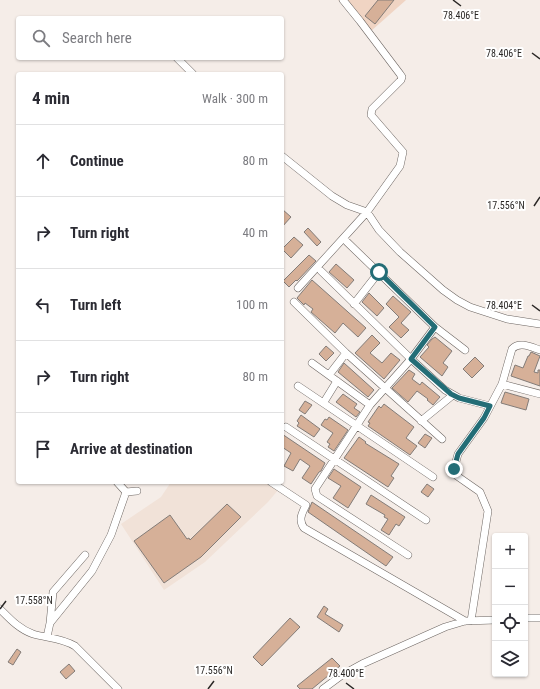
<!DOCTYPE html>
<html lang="en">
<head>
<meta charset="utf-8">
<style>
	body { margin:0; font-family:"Roboto Condensed",sans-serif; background:#f7f7f7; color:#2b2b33 }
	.controls { position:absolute; right:12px; bottom:12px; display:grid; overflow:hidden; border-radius:4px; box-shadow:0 1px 3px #0004 }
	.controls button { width:36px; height:36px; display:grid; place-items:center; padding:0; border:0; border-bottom:1px solid #e1e1e2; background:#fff; color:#2b2b33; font:20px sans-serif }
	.stop { position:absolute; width:12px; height:12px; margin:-9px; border:3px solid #236d76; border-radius:50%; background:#fff }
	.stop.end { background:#236d76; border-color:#fff; box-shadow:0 1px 4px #0008 }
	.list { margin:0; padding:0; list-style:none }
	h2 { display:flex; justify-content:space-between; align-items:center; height:52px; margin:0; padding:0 16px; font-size:17px }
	h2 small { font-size:13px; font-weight:400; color:#7c7c81 }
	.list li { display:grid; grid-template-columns:26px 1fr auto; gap:12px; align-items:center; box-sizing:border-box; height:72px; padding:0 16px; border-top:1px solid #e1e1e2 }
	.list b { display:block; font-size:15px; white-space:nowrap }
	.list em { font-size:13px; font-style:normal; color:#7c7c81 }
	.icon { flex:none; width:22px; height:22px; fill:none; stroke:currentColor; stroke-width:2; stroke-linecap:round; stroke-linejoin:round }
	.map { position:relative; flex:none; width:540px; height:689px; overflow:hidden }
	.search { position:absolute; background:#fff; box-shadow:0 1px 3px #0004; left:16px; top:16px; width:268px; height:44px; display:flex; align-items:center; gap:10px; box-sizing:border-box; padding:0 14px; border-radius:4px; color:#7c7c81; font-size:15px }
	.panel { position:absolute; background:#fff; box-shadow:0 1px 3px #0004; left:16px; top:72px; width:268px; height:412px; border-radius:4px }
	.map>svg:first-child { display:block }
	.built { fill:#f1e2d8 }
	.green { fill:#f0d4c3 }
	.building { fill:#d6b098; stroke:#837c78 }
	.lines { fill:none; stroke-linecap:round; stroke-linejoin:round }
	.minor-casing { stroke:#6c6561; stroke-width:8 }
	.minor { stroke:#fff; stroke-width:7 }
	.route { stroke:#236d76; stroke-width:5 }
	.ticks { fill:none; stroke:#2b2826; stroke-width:1.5 }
	.ticks-label { font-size:10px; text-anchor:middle; fill:#2b2826; stroke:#fff; stroke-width:4; stroke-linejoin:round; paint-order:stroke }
</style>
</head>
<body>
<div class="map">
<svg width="540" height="689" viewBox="0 0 540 689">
	<rect width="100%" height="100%" fill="#f5ede8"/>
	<path class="built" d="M 171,482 L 268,482 L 279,489 L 268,502 L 205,562 L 164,590 L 121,524 L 161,497 Z"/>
	<path class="green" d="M 338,0 L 406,0 L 371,31 Z"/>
	<path class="building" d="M 378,0 L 394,0 L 375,24 L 365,16 Z
		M 282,209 L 291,217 L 282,227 Z
		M 308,228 L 321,242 L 317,246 L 304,232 Z
		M 294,237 L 303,245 L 291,258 L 282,249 Z
		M 309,255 L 316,261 L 297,281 L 296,280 L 289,287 L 283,281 Z
		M 336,264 L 354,280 L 347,288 L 329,272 Z
		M 312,280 L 366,328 L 358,337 L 343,323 L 335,333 L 311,312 L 313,309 L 305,303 L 304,305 L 297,298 Z
		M 369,293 L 384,308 L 377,316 L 362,302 Z
		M 393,296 L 411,312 L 401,323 L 409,330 L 401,338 L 389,327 L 399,317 L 386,304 Z
		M 372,335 L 380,343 L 370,353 L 382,363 L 391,353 L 400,360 L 384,379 L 355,353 Z
		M 435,337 L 452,351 L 443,363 L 448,367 L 442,376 L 420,357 L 429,347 L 427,345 L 432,339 Z
		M 326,346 L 334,353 L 326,361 L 319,354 Z
		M 531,352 L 540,356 L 534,372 L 538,373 L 538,370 L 540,370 L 540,386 L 511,376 L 515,365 L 523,368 L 528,356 L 529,356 Z
		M 475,357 L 484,366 L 472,378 L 463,369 Z
		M 344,363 L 374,390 L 368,397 L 338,372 Z
		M 409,370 L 415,374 L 412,379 L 420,385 L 422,382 L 440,397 L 433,405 L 427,400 L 428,399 L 417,391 L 408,402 L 392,388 Z
		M 505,392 L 529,399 L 526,410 L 501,403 Z
		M 343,394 L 357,404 L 354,408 L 360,412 L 356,417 L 336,402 Z
		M 305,401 L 312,405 L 305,414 L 299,410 Z
		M 384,404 L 414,427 L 406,438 L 417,446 L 410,455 L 368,426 L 370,423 L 368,422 L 379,406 L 381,408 Z
		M 301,415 L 320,429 L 314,437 L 297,426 L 299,423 L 297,421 Z
		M 329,417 L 348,430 L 334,451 L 328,447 L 330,444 L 327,442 L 333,433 L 321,425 L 325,419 L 327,420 Z
		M 282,434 L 325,463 L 321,471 L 319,472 L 311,484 L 302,478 L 310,466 L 300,459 L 293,471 L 284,466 L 291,453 L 282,447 Z
		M 425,434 L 432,438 L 425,448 L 418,443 Z
		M 359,437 L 366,442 L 365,443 L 399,464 L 391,476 L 394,478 L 388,487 L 344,458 Z
		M 334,469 L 361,487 L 348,508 L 333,498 L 341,486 L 328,478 Z
		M 427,484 L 434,489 L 428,497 L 421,492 Z
		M 371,495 L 405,517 L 399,526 L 396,524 L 389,535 L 381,530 L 388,519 L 384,517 L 385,515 L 366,504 Z
		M 312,502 L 393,557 L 386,566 L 308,512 Z
		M 227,504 L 241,517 L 201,557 L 164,583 L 134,541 L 170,515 L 187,539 L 189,538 L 190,540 Z
		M 324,606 L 328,609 L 325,614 L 343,625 L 339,632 L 317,617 Z
		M 290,618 L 300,627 L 262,666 L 253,657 Z
		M 17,649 L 21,652 L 13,665 L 8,662 Z
		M 332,658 L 340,666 L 312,689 L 300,689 L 297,686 Z
		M 69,664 L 75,671 L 66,679 L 60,672 Z"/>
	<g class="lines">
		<g class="minor-casing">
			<path id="minor" d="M 177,58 L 193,74
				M 282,156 L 332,196 L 347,205 L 367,212 L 379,230 L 400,252 L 443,290 L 457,300 L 470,307 L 507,319 L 540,324
				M 347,242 L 435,327 L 411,359 L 370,405 L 315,489 L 317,496 L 408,555
				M 321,271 L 411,359 L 445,390 L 459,398 L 490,406
				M 298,288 L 367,212 L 400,166 L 403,152 L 371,115 L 372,109 L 401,80 L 402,77 L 400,74 L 360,21 L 343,0
				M 294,302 L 346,353 L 442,439
				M 354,304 L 379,272
				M 435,327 L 465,350
				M 312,363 L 370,405
				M 329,375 L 346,353
				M 502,384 L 540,394
				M 298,386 L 433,477
				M 324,402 L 337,381
				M 421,421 L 453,395
				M 286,427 L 426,520
				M 271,482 L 306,505 C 302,513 298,520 304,528 L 465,621
				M 126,492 L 137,491
				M 0,609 C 10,619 19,629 33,634 C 47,638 62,638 75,646 L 118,689
				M 525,618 L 540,618
				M 471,621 L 488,511 L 480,492 L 457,476 L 454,469 L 458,454 L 484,418 L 502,384 L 512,349 C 519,341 531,347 540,350
				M 50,623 L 53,592 L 85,555
				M 47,637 L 50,623 L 92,571 L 111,535 L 126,492 L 117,482
				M 323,689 L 342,675 L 362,664 L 445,627 L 465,621 L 495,620"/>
		</g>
		<use href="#minor" class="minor"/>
	</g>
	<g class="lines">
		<path class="route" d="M 379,272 L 435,327 L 411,359 L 451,394 L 459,398 L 490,406 L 484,418 L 458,454 L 454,469"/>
	</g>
	<path class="ticks" d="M 453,0 L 461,6M 532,53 L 540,59M 534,206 L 540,197M 532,305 L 540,311M 0,609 L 6,601M 346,683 L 354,689M 208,689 L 214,681"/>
	<g class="ticks-label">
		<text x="461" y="19">78.406°E</text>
		<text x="504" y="57">78.406°E</text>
		<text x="506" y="209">17.556°N</text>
		<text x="504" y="309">78.404°E</text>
		<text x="34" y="604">17.558°N</text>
		<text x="214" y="674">17.556°N</text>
		<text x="346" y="677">78.400°E</text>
	</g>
</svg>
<div class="controls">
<button>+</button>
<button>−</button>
<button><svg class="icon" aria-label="locate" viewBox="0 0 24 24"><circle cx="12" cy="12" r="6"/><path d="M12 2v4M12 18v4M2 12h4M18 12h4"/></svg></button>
<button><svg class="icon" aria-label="layers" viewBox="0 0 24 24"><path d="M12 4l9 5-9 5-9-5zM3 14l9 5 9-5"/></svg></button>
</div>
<div class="stop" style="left:379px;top:272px"></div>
<div class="stop end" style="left:454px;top:469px"></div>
<div class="search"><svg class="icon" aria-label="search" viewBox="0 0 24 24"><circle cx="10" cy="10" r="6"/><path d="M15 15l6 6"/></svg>Search here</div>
<section class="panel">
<h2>4 min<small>Walk · 300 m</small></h2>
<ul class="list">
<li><svg class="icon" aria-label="ahead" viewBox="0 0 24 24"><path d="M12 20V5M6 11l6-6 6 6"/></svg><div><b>Continue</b></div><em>80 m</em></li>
<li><svg class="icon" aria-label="right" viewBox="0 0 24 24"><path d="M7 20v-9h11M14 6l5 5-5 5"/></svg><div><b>Turn right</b></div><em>40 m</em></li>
<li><svg class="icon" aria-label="left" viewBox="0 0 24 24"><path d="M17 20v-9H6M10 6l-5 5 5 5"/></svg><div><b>Turn left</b></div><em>100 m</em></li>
<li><svg class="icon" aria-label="right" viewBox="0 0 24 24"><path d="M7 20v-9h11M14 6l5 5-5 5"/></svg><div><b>Turn right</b></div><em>80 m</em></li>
<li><svg class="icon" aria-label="arrive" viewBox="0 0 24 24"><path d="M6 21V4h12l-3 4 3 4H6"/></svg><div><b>Arrive at destination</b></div></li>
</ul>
</section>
</div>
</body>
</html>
